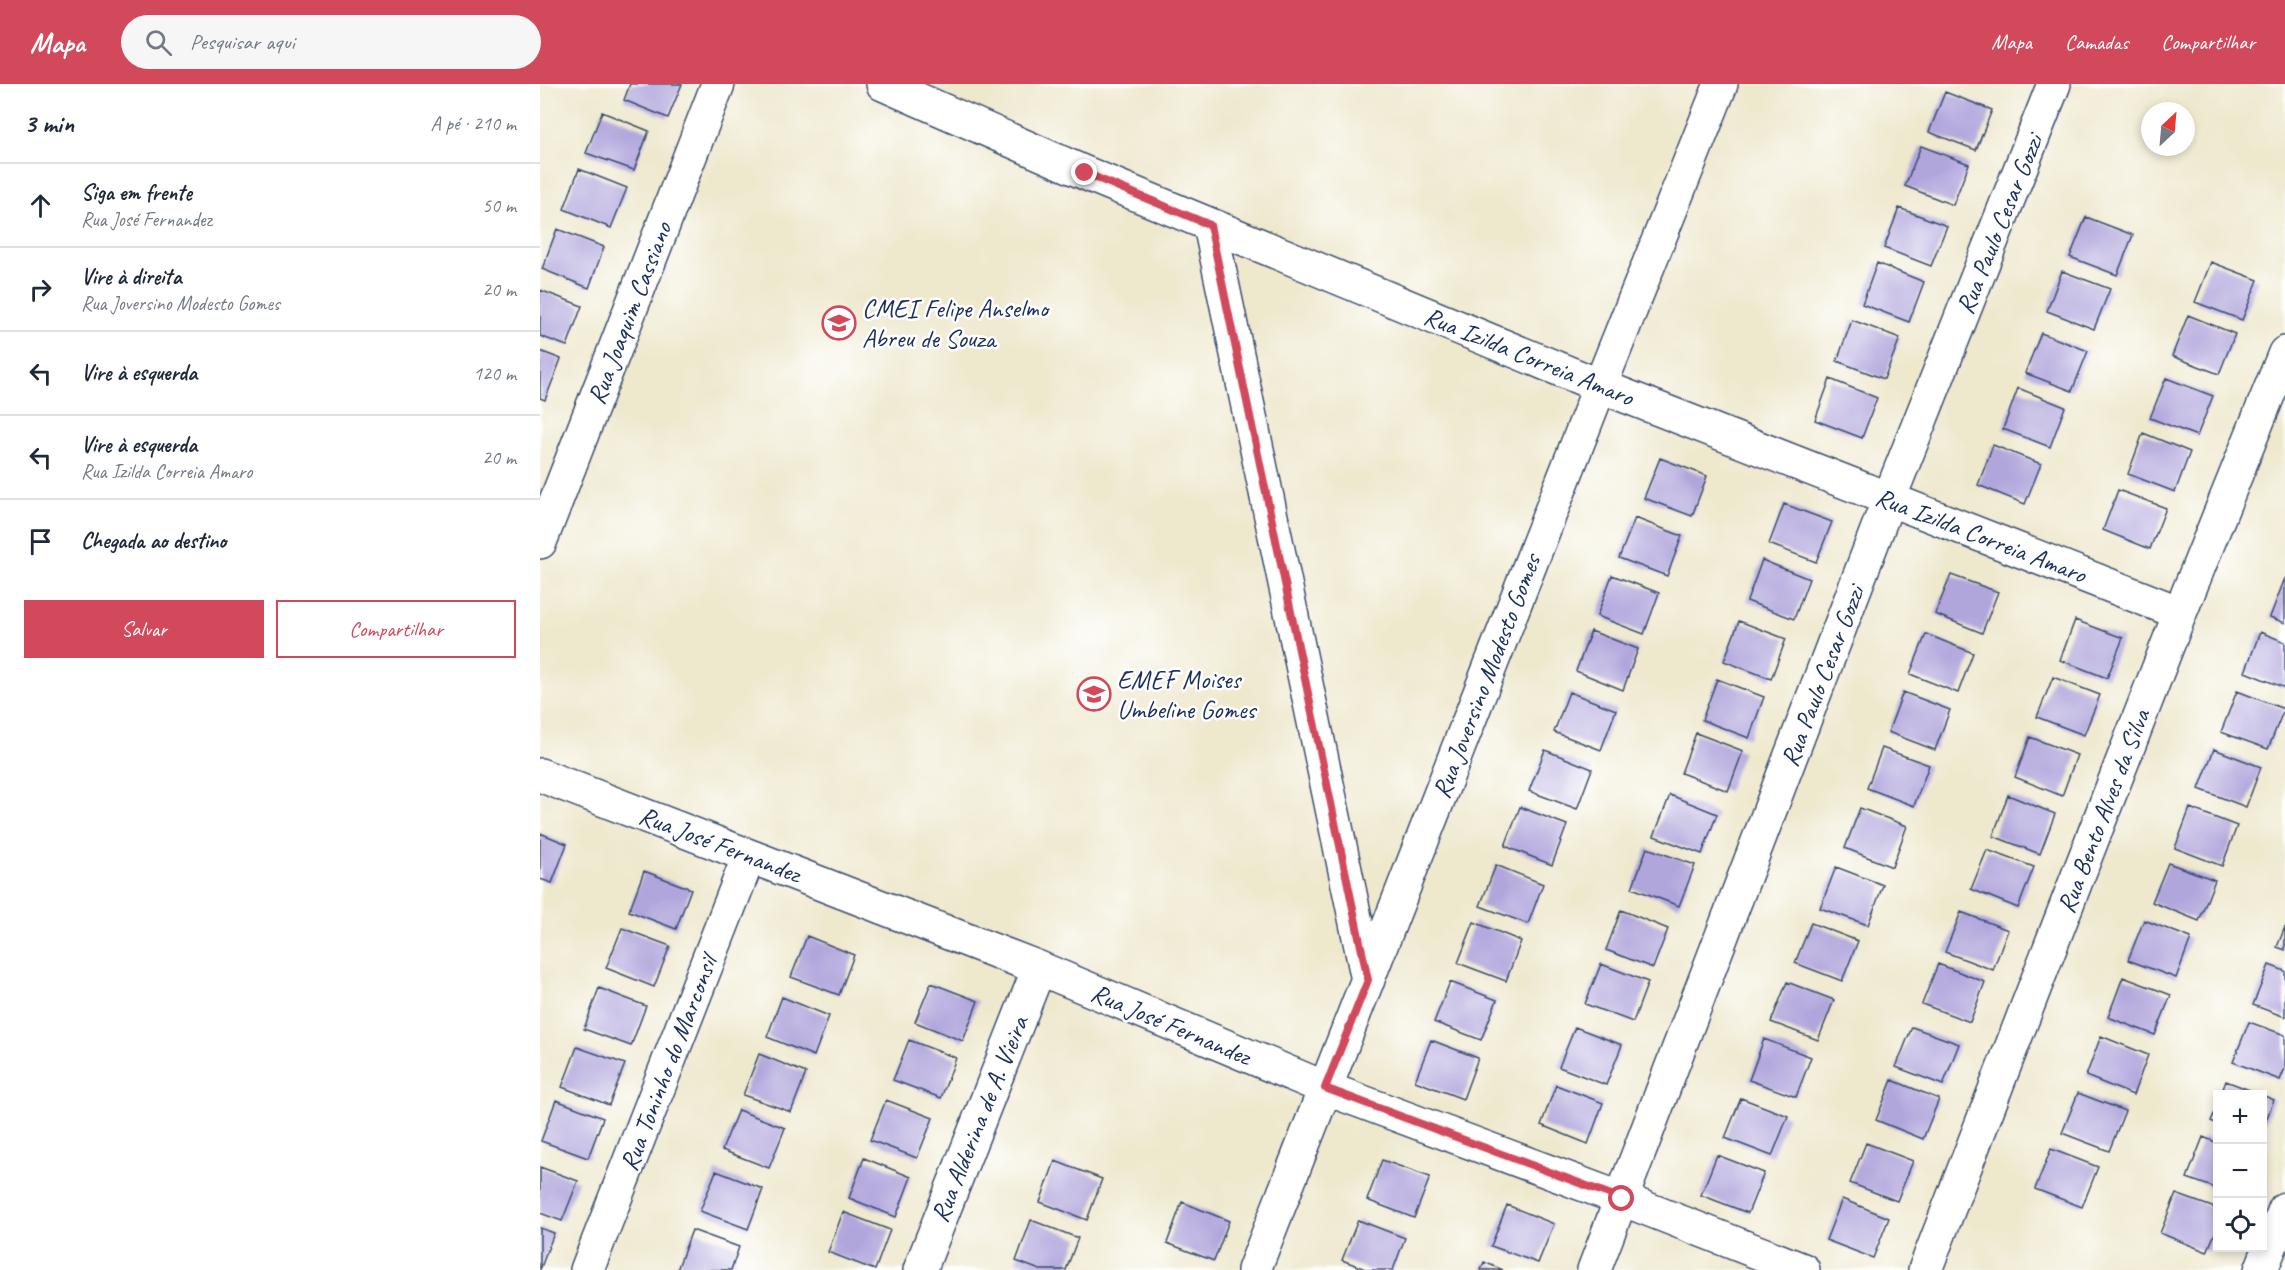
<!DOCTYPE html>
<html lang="pt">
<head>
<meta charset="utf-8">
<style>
	body { margin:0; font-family:Caveat,sans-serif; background:#f6f6f7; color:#1f2937 }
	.controls { position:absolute; right:18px; bottom:18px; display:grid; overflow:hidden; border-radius:0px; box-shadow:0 3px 9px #0003 }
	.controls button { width:54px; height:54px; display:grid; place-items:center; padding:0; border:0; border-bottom:2px solid #e0e1e3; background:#fff; color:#1f2937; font:30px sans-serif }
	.compass { position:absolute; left:1601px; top:18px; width:54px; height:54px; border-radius:50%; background:#fff; box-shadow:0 3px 9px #0003; rotate:26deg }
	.stop { position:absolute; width:18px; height:18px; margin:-14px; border:4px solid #d1495b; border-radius:50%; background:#fff }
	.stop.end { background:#d1495b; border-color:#fff; box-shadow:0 2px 6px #0008 }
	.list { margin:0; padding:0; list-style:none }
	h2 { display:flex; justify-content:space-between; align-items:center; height:78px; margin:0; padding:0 24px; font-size:26px }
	h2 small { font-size:20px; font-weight:400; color:#747a83 }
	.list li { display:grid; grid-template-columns:39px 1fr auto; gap:18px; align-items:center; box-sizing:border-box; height:84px; padding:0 24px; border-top:2px solid #e0e1e3 }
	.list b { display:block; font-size:22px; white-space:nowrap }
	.list p { margin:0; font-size:20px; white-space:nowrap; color:#747a83 }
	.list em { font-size:20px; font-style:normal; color:#747a83 }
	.actions { display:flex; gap:12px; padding:18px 24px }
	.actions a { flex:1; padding:14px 0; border:2px solid #d1495b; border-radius:0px; text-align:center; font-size:21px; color:#d1495b }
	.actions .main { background:#d1495b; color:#fff }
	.icon { flex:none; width:33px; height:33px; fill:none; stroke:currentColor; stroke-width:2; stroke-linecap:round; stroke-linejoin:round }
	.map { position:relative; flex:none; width:1745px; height:1186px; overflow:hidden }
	header { display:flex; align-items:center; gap:36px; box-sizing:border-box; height:84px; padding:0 30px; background:#d1495b; color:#fff }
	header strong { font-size:28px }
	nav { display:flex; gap:33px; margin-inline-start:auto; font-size:21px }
	.search { width:420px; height:54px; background:#f6f6f7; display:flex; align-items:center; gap:15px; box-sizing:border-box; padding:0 21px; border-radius:33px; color:#747a83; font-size:22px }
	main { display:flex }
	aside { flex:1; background:#fff }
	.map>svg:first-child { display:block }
	.building { fill:#b0a6dc }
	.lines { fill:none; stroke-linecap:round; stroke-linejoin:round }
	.street-casing { stroke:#3b4b6f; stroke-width:36 }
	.street { stroke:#fff; stroke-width:33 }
	.route { stroke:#d1495b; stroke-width:8 }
	.labels { text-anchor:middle; stroke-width:5; stroke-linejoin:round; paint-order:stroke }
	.street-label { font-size:26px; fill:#1b2f5e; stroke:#fff }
	.poi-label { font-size:26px; fill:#1b2f5e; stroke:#fff; text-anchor:start }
</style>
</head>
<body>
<header>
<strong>Mapa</strong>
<div class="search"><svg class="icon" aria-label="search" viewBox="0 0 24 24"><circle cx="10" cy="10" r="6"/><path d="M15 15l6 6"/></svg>Pesquisar aqui</div>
<nav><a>Mapa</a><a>Camadas</a><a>Compartilhar</a></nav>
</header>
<main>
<aside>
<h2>3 min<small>A pé · 210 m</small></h2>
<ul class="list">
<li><svg class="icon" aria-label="ahead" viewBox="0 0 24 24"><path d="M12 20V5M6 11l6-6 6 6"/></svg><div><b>Siga em frente</b><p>Rua José Fernandez</p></div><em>50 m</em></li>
<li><svg class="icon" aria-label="right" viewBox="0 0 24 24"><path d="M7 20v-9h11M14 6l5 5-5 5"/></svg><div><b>Vire à direita</b><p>Rua Joversino Modesto Gomes</p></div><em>20 m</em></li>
<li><svg class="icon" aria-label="left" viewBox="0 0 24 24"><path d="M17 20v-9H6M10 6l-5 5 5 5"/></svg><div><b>Vire à esquerda</b></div><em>120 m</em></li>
<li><svg class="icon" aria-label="left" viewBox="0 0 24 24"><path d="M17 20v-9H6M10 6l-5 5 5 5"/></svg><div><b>Vire à esquerda</b><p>Rua Izilda Correia Amaro</p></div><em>20 m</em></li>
<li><svg class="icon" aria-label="arrive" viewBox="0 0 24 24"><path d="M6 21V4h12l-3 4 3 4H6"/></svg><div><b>Chegada ao destino</b></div></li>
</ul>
<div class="actions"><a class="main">Salvar</a><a>Compartilhar</a></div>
</aside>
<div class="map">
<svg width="1745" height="1186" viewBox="0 0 1745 1186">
	<rect width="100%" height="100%" fill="#fff"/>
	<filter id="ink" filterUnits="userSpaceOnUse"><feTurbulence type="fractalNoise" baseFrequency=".0167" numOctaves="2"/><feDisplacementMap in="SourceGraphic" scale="12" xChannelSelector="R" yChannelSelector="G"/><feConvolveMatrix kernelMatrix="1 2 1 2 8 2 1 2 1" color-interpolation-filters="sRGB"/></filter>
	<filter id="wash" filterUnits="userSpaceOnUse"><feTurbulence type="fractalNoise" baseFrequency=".008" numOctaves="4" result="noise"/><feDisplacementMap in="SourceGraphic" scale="24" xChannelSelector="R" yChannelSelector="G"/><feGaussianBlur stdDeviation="1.35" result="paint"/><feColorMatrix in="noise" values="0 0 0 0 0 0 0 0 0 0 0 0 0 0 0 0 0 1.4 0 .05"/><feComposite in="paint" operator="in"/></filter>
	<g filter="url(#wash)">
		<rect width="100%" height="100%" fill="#eee8cd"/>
		<g id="blocks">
			<path class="building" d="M 90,0 L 142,0 L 128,34 L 84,16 Z
				M 1405,8 L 1452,26 L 1436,66 L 1389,48 Z
				M 62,28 L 109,47 L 94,86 L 46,69 Z
				M 1381,62 L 1429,80 L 1413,121 L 1365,102 Z
				M 39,85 L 87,104 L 71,144 L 24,125 Z
				M 1359,124 L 1407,142 L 1391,182 L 1344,164 Z
				M 1546,133 L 1593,151 L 1577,191 L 1530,173 Z
				M 17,145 L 64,163 L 49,204 L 2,185 Z
				M 1671,178 L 1718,196 L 1702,236 L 1655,218 Z
				M 1337,179 L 1384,198 L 1369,238 L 1322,220 Z
				M 1522,187 L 1570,205 L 1554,245 L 1507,227 Z
				M 0,206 L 42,222 L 27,262 L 0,252 Z
				M 1648,231 L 1695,250 L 1679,290 L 1632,272 Z
				M 1312,236 L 1360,254 L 1344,295 L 1297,277 Z
				M 1501,249 L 1548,267 L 1532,307 L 1485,289 Z
				M 0,267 L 21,275 L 5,316 L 0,314 Z
				M 1626,294 L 1673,312 L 1657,352 L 1610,334 Z
				M 1290,295 L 1337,314 L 1322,354 L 1275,336 Z
				M 1478,304 L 1525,323 L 1510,363 L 1463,345 Z
				M 1603,349 L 1650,368 L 1635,408 L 1588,390 Z
				M 1453,361 L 1501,380 L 1485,420 L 1438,401 Z
				M 1120,374 L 1167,392 L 1152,432 L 1104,414 Z
				M 1578,406 L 1626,424 L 1610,465 L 1563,446 Z
				M 1244,420 L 1292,438 L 1276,478 L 1229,460 Z
				M 1095,434 L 1142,452 L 1127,492 L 1079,474 Z
				M 1222,476 L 1269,495 L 1254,535 L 1207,517 Z
				M 1072,491 L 1119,509 L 1104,550 L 1057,532 Z
				M 1411,491 L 1458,508 L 1442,549 L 1395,530 Z
				M 1745,494 L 1745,539 L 1730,533 Z
				M 1535,536 L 1583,554 L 1567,594 L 1520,576 Z
				M 1199,537 L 1246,555 L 1231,595 L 1184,577 Z
				M 1051,547 L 1098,565 L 1083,606 L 1036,587 Z
				M 1720,548 L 1745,558 L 1745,604 L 1705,588 Z
				M 1386,550 L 1433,569 L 1418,609 L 1370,590 Z
				M 1513,593 L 1560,611 L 1544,651 L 1497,633 Z
				M 1177,595 L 1224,613 L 1209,654 L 1162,636 Z
				M 1697,607 L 1744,625 L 1728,665 L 1681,648 Z
				M 1029,608 L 1076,626 L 1061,666 L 1014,648 Z
				M 1363,608 L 1410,626 L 1395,666 L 1348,648 Z
				M 1156,649 L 1203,667 L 1188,707 L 1141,689 Z
				M 1490,653 L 1537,671 L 1522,712 L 1475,693 Z
				M 1342,664 L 1389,681 L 1374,722 L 1327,704 Z
				M 1674,665 L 1721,683 L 1706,723 L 1659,705 Z
				M 1005,666 L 1052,685 L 1037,725 L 989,707 Z
				M 1130,711 L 1177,730 L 1162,770 L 1114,752 Z
				M 1468,711 L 1515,730 L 1500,770 L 1453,752 Z
				M 980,723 L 1027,741 L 1012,781 L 965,762 Z
				M 1320,724 L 1367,742 L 1352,783 L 1305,764 Z
				M 1650,724 L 1697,742 L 1682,782 L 1635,764 Z
				M 0,749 L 27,760 L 12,799 L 0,795 Z
				M 1107,764 L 1155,781 L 1139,822 L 1092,804 Z
				M 1447,766 L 1494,783 L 1478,824 L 1431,805 Z
				M 1628,779 L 1675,796 L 1659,837 L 1612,818 Z
				M 956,781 L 1003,800 L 988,840 L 940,822 Z
				M 1296,783 L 1343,801 L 1328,841 L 1280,824 Z
				M 104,787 L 151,805 L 136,845 L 89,827 Z
				M 1081,826 L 1128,845 L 1113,884 L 1066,866 Z
				M 1421,828 L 1468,846 L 1453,886 L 1405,868 Z
				M 1604,836 L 1651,854 L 1636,894 L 1588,876 Z
				M 934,838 L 981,857 L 966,897 L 918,879 Z
				M 1271,839 L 1318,857 L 1302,897 L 1255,879 Z
				M 1745,843 L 1745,866 L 1737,863 Z
				M 82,844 L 130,862 L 114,903 L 66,884 Z
				M 267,852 L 314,871 L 299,911 L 251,893 Z
				M 1061,880 L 1108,898 L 1093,938 L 1045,920 Z
				M 1398,880 L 1445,898 L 1430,938 L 1382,920 Z
				M 1729,881 L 1745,887 L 1745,933 L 1713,921 Z
				M 1583,893 L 1631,911 L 1615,951 L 1568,933 Z
				M 910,898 L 957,916 L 941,956 L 894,938 Z
				M 1247,898 L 1294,916 L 1278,956 L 1231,938 Z
				M 391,899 L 438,917 L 423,957 L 375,938 Z
				M 59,904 L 106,922 L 91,962 L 44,945 Z
				M 242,913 L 289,932 L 274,972 L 227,953 Z
				M 1709,938 L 1745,951 L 1745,984 L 1740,996 L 1693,978 Z
				M 1035,943 L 1082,961 L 1066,1001 L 1019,983 Z
				M 1372,943 L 1419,960 L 1403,1001 L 1356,983 Z
				M 1561,952 L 1608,971 L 1593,1011 L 1546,992 Z
				M 1224,955 L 1271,973 L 1256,1013 L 1209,996 Z
				M 369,956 L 416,974 L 401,1014 L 353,996 Z
				M 891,956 L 938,974 L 923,1015 L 875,997 Z
				M 37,963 L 85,980 L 69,1021 L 22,1003 Z
				M 219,970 L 266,989 L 251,1028 L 203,1011 Z
				M 1352,996 L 1399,1015 L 1383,1055 L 1336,1036 Z
				M 1686,997 L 1720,1010 L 1681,1010 Z
				M 1016,1001 L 1063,1019 L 1048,1060 L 1001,1041 Z
				M 1538,1009 L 1585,1027 L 1569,1067 L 1522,1049 Z
				M 1722,1011 L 1734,1016 L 1723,1044 L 1722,1044 Z
				M 1201,1014 L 1248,1032 L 1232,1072 L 1185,1054 Z
				M 16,1016 L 63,1034 L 48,1074 L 1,1057 Z
				M 346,1016 L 393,1034 L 377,1074 L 330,1056 Z
				M 1678,1021 L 1678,1040 L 1671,1037 Z
				M 198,1026 L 245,1044 L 229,1084 L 182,1066 Z
				M 1663,1053 L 1678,1059 L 1678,1105 L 1647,1094 Z
				M 1326,1059 L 1373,1077 L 1357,1117 L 1310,1099 Z
				M 1511,1065 L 1558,1083 L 1542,1123 L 1495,1105 Z
				M 1177,1071 L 1224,1089 L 1208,1129 L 1161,1111 Z
				M 324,1074 L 371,1093 L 356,1133 L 309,1114 Z
				M 842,1076 L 890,1093 L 874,1134 L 827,1116 Z
				M 515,1077 L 562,1095 L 547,1136 L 500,1118 Z
				M 0,1083 L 38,1097 L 22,1137 L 0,1129 Z
				M 176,1087 L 223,1105 L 208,1145 L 160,1127 Z
				M 1636,1110 L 1678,1125 L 1678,1142 L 1667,1168 L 1620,1149 Z
				M 1302,1115 L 1349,1134 L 1333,1174 L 1286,1156 Z
				M 642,1118 L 689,1137 L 674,1177 L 627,1159 Z
				M 967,1121 L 1014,1140 L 998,1179 L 951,1162 Z
				M 303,1128 L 350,1146 L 335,1186 L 288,1168 Z
				M 491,1136 L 538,1154 L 526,1186 L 500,1186 L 476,1177 Z
				M 818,1136 L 865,1154 L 853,1186 L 828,1186 L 802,1176 Z
				M 0,1144 L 14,1149 L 0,1186 Z
				M 152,1146 L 199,1163 L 191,1186 L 137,1186 Z
				M 944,1178 L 963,1186 L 941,1186 Z"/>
		</g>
	</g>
	<g filter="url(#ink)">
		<use href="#blocks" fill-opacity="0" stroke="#3b4b6f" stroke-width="1.5"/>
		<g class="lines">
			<g class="street-casing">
				<path id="street" d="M 343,0 L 545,89 L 1060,302 L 1640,529
					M 670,141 L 828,896
					M 0,458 L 178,0
					M 0,691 L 499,884 L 785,1004 L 1082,1115 L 1263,1186
					M 47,1186 L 209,772
					M 380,1186 L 499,884
					M 714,1186 L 1060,302 L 1181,0
					M 1054,1186 L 1349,415 L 1514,0
					M 1385,1186 L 1640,529 L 1745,269
					M 1721,1186 L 1745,1125"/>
			</g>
			<use href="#street" class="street"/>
		</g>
	</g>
	<g class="lines" filter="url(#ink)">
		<path class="route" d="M 545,89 L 670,141 L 828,896 L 785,1004 L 1082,1115"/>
	</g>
	<defs>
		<g id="school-ring" transform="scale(1.725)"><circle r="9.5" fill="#fff" stroke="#d1495b" stroke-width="1.5"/><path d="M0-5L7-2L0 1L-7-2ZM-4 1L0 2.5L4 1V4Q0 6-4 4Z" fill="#d1495b"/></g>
	</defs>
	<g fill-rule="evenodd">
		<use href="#school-ring" x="299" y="239"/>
		<use href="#school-ring" x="554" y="610"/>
	</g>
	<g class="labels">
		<g class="street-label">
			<text transform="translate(1459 140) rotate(-68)" y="9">Rua Paulo Cesar Gozzi</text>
			<text transform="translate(89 229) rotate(-69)" y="9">Rua Joaquim Cassiano</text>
			<text transform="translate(989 272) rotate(22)" y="9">Rua Izilda Correia Amaro</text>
			<text transform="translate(1441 451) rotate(21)" y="9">Rua Izilda Correia Amaro</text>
			<text transform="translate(946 592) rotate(-69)" y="9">Rua Joversino Modesto Gomes</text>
			<text transform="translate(1282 592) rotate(-69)" y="9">Rua Paulo Cesar Gozzi</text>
			<text transform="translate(1563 727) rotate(-69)" y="9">Rua Bento Alves da Silva</text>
			<text transform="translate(180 760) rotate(21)" y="9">Rua José Fernandez</text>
			<text transform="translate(631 940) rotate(23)" y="9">Rua José Fernandez</text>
			<text transform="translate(128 979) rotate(-69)" y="9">Rua Toninho do Marconsil</text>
			<text transform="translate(439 1035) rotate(-68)" y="9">Rua Alderina de A. Vieira</text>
		</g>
		<g class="poi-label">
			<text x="322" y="233">CMEI Felipe Anselmo<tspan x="322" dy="30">Abreu de Souza</tspan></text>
			<text x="577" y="604">EMEF Moises<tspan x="577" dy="30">Umbeline Gomes</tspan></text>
		</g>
	</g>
</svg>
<div class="controls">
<button>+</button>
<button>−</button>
<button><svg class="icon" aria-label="locate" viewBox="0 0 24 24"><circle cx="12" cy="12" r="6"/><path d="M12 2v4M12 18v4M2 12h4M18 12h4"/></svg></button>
</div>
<svg class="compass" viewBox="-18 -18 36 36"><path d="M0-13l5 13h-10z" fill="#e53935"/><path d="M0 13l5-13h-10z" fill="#747a83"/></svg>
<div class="stop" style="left:1082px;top:1115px"></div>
<div class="stop end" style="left:545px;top:89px"></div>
</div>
</main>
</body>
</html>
